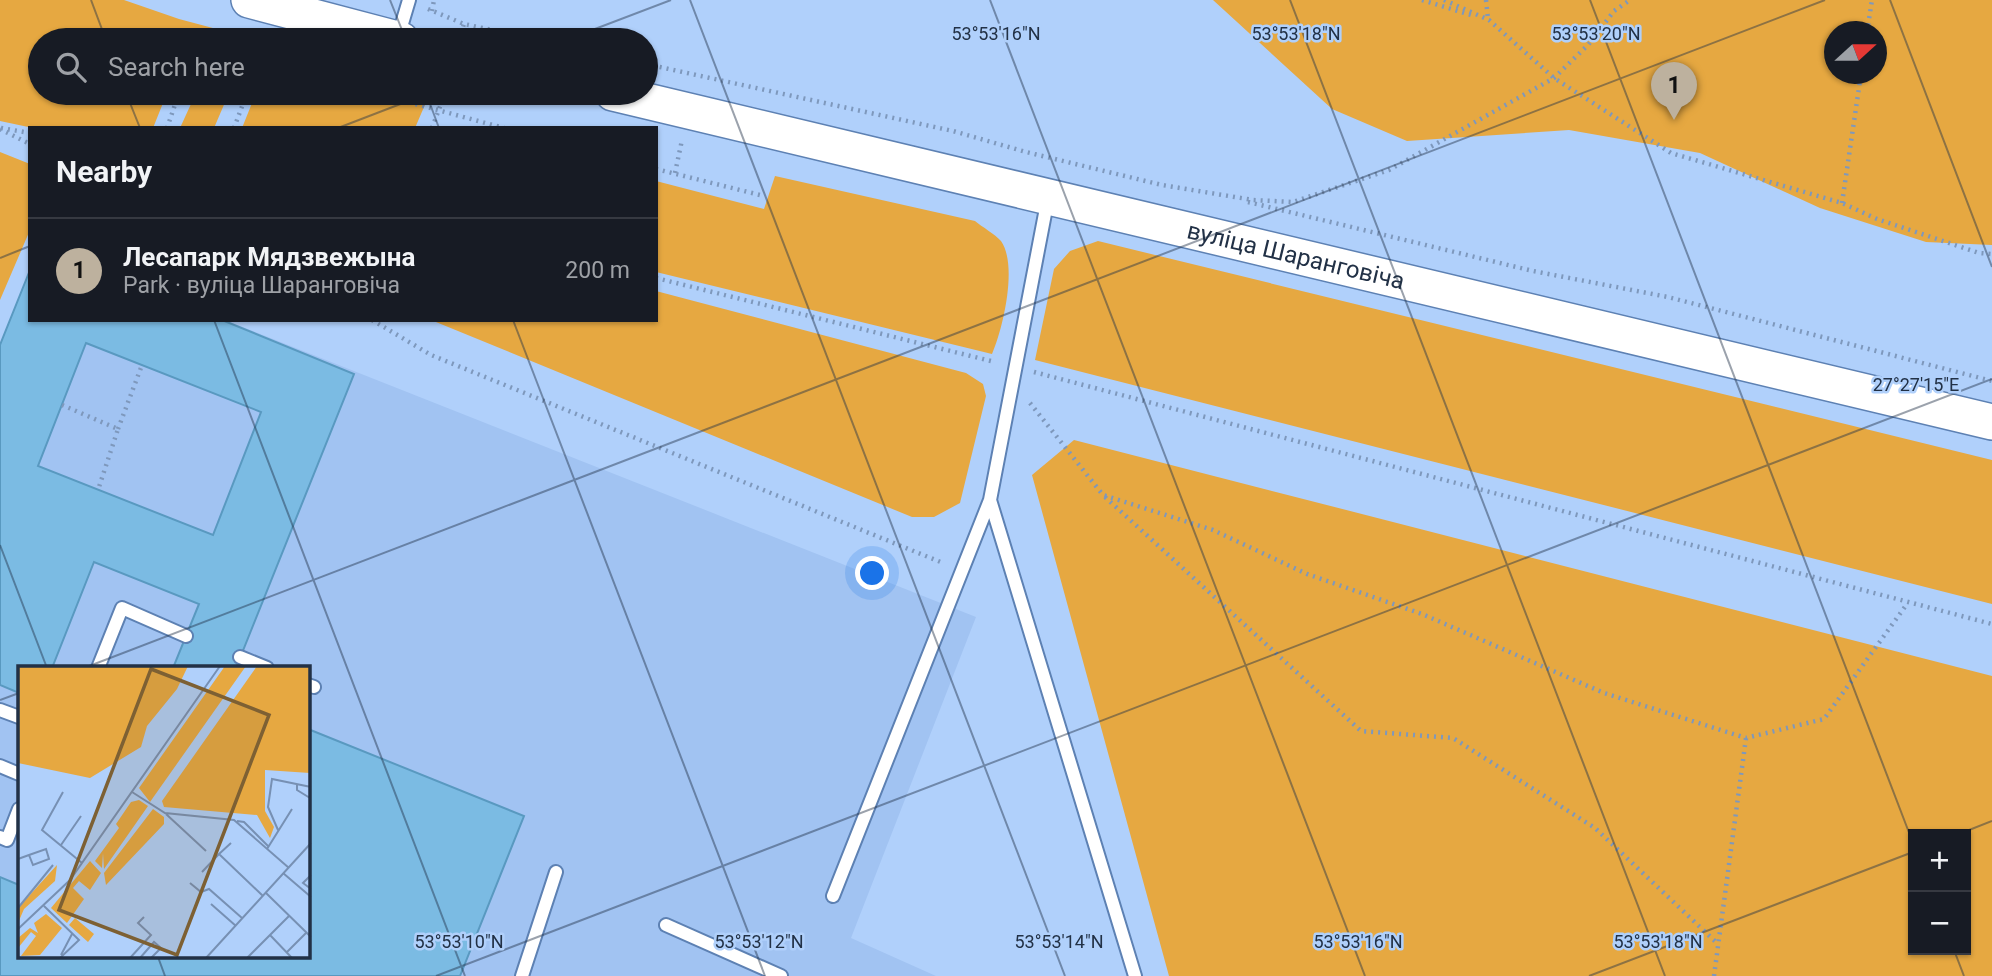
<!DOCTYPE html>
<html lang="en">
<head>
<meta charset="utf-8">
<style>
	body { margin:0; font-family:Roboto,sans-serif; background:#20242c; color:#f1f3f6 }
	.controls { position:absolute; right:21px; bottom:21px; display:grid; overflow:hidden; border-radius:0px; box-shadow:0 2px 5px #0004 }
	.controls button { width:63px; height:63px; display:grid; place-items:center; padding:0; border:0; border-bottom:2px solid #363941; background:#171b24; color:#f1f3f6; font:35px sans-serif }
	.compass { position:absolute; left:1824px; top:21px; width:63px; height:63px; border-radius:50%; background:#171b24; box-shadow:0 2px 5px #0004; rotate:69deg }
	.you { position:absolute; left:873px; top:574px; width:24px; height:24px; margin:-18px; border:5px solid #fff; border-radius:50%; background:#1a73e8; box-shadow:0 0 0 10px #1a73e833 }
	.badge { display:grid; place-items:center; width:46px; height:46px; border-radius:50%; background:#bdb19e; color:#111; font-size:23px; font-weight:700 }
	.pin { position:absolute; translate:-50% -58px; filter:drop-shadow(0 2px 4px #0008) }
	.pin::after { content:''; position:absolute; top:37px; width:24px; height:21px; background:inherit; clip-path:polygon(0 0,100% 0,50% 100%) }
	.list { margin:0; padding:0; list-style:none }
	h2 { display:flex; justify-content:space-between; align-items:center; height:91px; margin:0; padding:0 28px; font-size:30px }
	h2 small { font-size:23px; font-weight:400; color:#9ea1a6 }
	.list li { display:grid; grid-template-columns:46px 1fr auto; gap:21px; align-items:center; box-sizing:border-box; height:105px; padding:0 28px; border-top:2px solid #363941 }
	.list b { display:block; font-size:26px; white-space:nowrap }
	.list p { margin:0; font-size:23px; white-space:nowrap; color:#9ea1a6 }
	.list em { font-size:23px; font-style:normal; color:#9ea1a6 }
	.icon { flex:none; width:38px; height:38px; fill:none; stroke:currentColor; stroke-width:2; stroke-linecap:round; stroke-linejoin:round }
	.map { position:relative; flex:none; width:1992px; height:976px; overflow:hidden }
	.search { position:absolute; background:#171b24; box-shadow:0 2px 5px #0004; left:28px; top:28px; width:630px; height:77px; display:flex; align-items:center; gap:18px; box-sizing:border-box; padding:0 24px; border-radius:38px; color:#9ea1a6; font-size:26px }
	.panel { position:absolute; background:#171b24; box-shadow:0 2px 5px #0004; left:28px; top:126px; width:630px; height:196px; border-radius:0px }
	.map>svg:first-child { display:block }
	.built { fill:#a1c3f2; fill-rule:evenodd }
	.green { fill:#e6a841; fill-rule:evenodd }
	.building { fill:#7bbbe3; stroke:#5999c0; stroke-width:2; fill-rule:evenodd }
	.lines { fill:none; stroke-linecap:round; stroke-linejoin:round }
	.service-casing { stroke:#5d81b3; stroke-width:16 }
	.secondary-casing { stroke:#5d81b3; stroke-width:38 }
	.path { stroke:#7e98bc; stroke-width:4.5; stroke-dasharray:2 5; stroke-linecap:butt }
	.service { stroke:#fff; stroke-width:12 }
	.secondary { stroke:#fff; stroke-width:35 }
	.ticks { fill:none; stroke:#223146; stroke-width:2; stroke-opacity:0.45 }
	.labels { text-anchor:middle; stroke-width:5; stroke-linejoin:round; paint-order:stroke }
	.street-label { font-size:24px; fill:#223146; stroke:#b0d0fb }
	.inset-road { fill:none; stroke:#7790b3; stroke-width:2 }
	.view { fill:#7d6033; fill-opacity:0.15; stroke:#7d6033; stroke-width:3.5 }
	.inset-edge { fill:none; stroke:#223146; stroke-width:3.5 }
	.ticks-label { font-size:18px; text-anchor:middle; fill:#223146; stroke:#b0d0fb; stroke-width:5; stroke-linejoin:round; paint-order:stroke }
</style>
</head>
<body>
<div class="map">
<svg width="1992" height="976" viewBox="0 0 1992 976">
	<rect width="100%" height="100%" fill="#b0d0fb"/>
	<path class="built" d="M 30,270 L 30,320 L 225,320 L 976,617 L 851,938 L 936,976 L 0,976 L 0,345 ZM 19,668 L 308,668 L 308,957 L 19,957 Z"/>
	<path class="green" d="M 0,0 L 124,0 L 179,19 L 258,40 L 205,40 L 191,36 L 189,40 L 40,40 L 40,93 L 167,93 L 153,128 L 33,128 L 0,121 Z
		M 1213,0 L 1992,0 L 1992,245 L 1926,242 L 1820,208 L 1700,153 L 1569,130 L 1407,141 L 1332,109 ZM 1834,32 L 1876,32 L 1876,74 L 1834,74 Z
		M 196,93 L 229,93 L 214,128 L 180,128 Z
		M 256,93 L 430,93 L 415,128 L 242,128 Z
		M 0,152 L 30,164 L 30,230 L 0,300 Z
		M 775,176 L 975,221 C 982,227 995,234 1001,241 C 1018,265 1003,329 992,354 L 656,272 L 656,181 L 764,209 Z
		M 1098,241 L 1992,460 L 1992,604 L 1035,360 L 1054,269 L 1070,251 Z
		M 656,291 L 966,373 L 983,384 L 986,396 L 960,503 L 934,517 L 912,517 L 431,320 L 656,320 Z
		M 1074,440 L 1992,676 L 1992,976 L 1169,976 L 1032,475 ZM 1913,834 L 1966,834 L 1966,950 L 1913,950 Z"/>
	<path class="building" d="M 30,270 L 30,320 L 222,320 L 354,374 L 236,668 L 173,668 L 199,604 L 94,562 L 52,668 L 19,668 L 19,693 L 0,685 L 0,345 ZM 86,343 L 261,412 L 213,535 L 38,466 Z
		M 308,729 L 524,816 L 460,976 L 0,976 L 0,877 L 19,885 L 19,957 L 308,957 Z"/>
	<g class="lines">
		<g class="service-casing">
			<path id="service" d="M 398,37 L 409,0
				M 1048,198 L 990,500 L 1135,976
				M 240,657 L 267,668
				M 98,668 L 122,608 L 186,636
				M 308,685 L 314,687
				M 0,710 L 19,717
				M 0,766 L 19,774
				M 0,837 L 7,840 L 19,809
				M 833,896 L 990,500
				M 666,925 L 781,976
				M 522,976 L 556,872"/>
		</g>
		<g class="secondary-casing">
			<g id="secondary">
				<path d="M 249,0 L 401,40"/>
				<path id="s1" d="M 613,93 L 1992,422"/>
			</g>
		</g>
		<path class="path" d="M 1422,0 L 1471,15
			M 1444,0 L 1489,20 L 1554,78 L 1671,153 L 1842,203 L 1877,219 L 1979,253 L 1992,254
			M 1486,0 L 1488,19
			M 428,9 L 464,24 L 538,40
			M 432,11 L 434,0
			M 1867,32 L 1872,0
			M 459,40 L 464,24
			M 646,64 L 953,131 L 1026,152 L 1162,185 L 1253,200 L 1293,202 L 1389,170 L 1554,78 L 1588,45 L 1614,11 L 1630,0
			M 375,93 L 504,128
			M 1,128 L 30,133
			M 167,128 L 179,93
			M 234,128 L 247,93
			M 432,128 L 445,93
			M 0,129 L 30,144
			M 656,169 L 764,196
			M 675,173 L 682,140
			M 1248,202 L 1533,271 L 1668,297 L 1992,381
			M 1842,203 L 1861,74
			M 656,278 L 995,362
			M 372,320 L 431,355 L 943,563
			M 1034,372 L 1992,624
			M 1030,403 L 1103,495 L 1213,530 L 1307,574 L 1422,614 L 1604,693 L 1746,738 L 1824,719 L 1907,604
			M 62,405 L 118,429 L 98,490
			M 118,429 L 142,365
			M 1105,497 L 1361,731 L 1453,738 L 1595,828 L 1718,944
			M 1714,976 L 1746,738"/>
		<use href="#service" class="service"/>
		<use href="#secondary" class="secondary"/>
	</g>
	<path class="ticks" d="M 91,0 L 106,40M 390,0 L 406,40M 690,0 L 1065,976M 990,0 L 1365,976M 1290,0 L 1665,976M 1590,0 L 1913,843M 1890,0 L 1992,267M 566,40 L 671,0M 126,93 L 140,128M 426,93 L 439,128M 338,128 L 429,93M 0,258 L 30,246M 214,320 L 465,976M 513,320 L 765,976M 0,545 L 47,668M 84,668 L 1825,0M 0,700 L 19,693M 1959,834 L 1992,821M 1954,950 L 1964,976M 158,957 L 165,976M 436,976 L 1992,379M 1589,976 L 1913,852"/>
	<g class="labels">
		<g class="street-label">
			<text dy="8" stroke="none"><textPath href="#s1" startOffset="702">вуліца Шаранговіча</textPath></text>
		</g>
	</g>
	<g transform="translate(18 666)">
		<rect width="292" height="292" fill="#b0d0fb"/>
		<path d="M 0,0 L 170,0 L 159,23 L 129,60 L 123,81 L 72,112 L 0,97 ZM 207,0 L 228,0 L 132,136 L 121,122 ZM 239,0 L 292,0 L 292,107 L 247,104 L 247,145 L 256,161 L 252,172 L 239,149 L 146,141 L 144,135 ZM 121,134 L 130,140 L 86,203 L 85,187 L 84,202 L 77,195 L 101,162 L 98,158 L 113,136 ZM 135,143 L 146,151 L 146,158 L 88,219 L 86,207 ZM 72,195 L 83,207 L 72,224 L 61,215 L 55,222 L 66,233 L 49,257 L 33,242 ZM 39,199 L 37,215 L 6,243 L 0,257 L 0,242 ZM 28,248 L 44,262 L 22,289 L 3,290 L 18,270 L 13,266 L 0,282 L 0,272 L 12,262 L 20,267 L 16,257 ZM 57,252 L 76,268 L 70,276 L 51,259 Z" fill="#e6a841"/>
		<path class="inset-road" d="M 279,118 L 279,124 L 292,132M 45,126 L 24,164 L 64,197M 114,126 L 147,147 L 216,154 L 271,202M 148,148 L 188,185M 219,155 L 226,156 L 250,180M 260,164 L 250,141 L 254,113 L 293,121M 213,177 L 201,188 L 245,230M 43,179 L 63,150M 249,183 L 274,143M 0,193 L 11,189 L 28,183 L 31,193 L 15,199 L 11,189M 184,206 L 201,188M 265,207 L 293,231M 293,209 L 285,217 L 293,223M 172,217 L 183,226 L 191,223 L 224,252M 248,227 L 293,271M 193,238 L 218,260M 26,240 L 61,274 L 42,292M 0,242 L 35,199M 0,263 L 52,214 L 202,0M 252,269 L 274,292M 269,286 L 288,267M 43,289 L 54,268M 112,292 L 133,269 L 120,257 L 126,251M 122,292 L 136,276 L 143,282 L 133,292M 188,292 L 293,177M 229,292 L 271,250"/>
		<path class="view" d="M 133,3 L 251,49 L 159,289 L 41,244 Z"/>
		<rect width="292" height="292" class="inset-edge"/>
	</g>
	<g class="ticks-label">
		<text x="996" y="40">53°53'16"N</text>
		<text x="1296" y="40">53°53'18"N</text>
		<text x="1596" y="40">53°53'20"N</text>
		<text x="1916" y="391">27°27'15"E</text>
		<text x="459" y="948">53°53'10"N</text>
		<text x="759" y="948">53°53'12"N</text>
		<text x="1059" y="948">53°53'14"N</text>
		<text x="1358" y="948">53°53'16"N</text>
		<text x="1658" y="948">53°53'18"N</text>
	</g>
</svg>
<div class="controls">
<button>+</button>
<button>−</button>
</div>
<svg class="compass" viewBox="-18 -18 36 36"><path d="M0-13l5 13h-10z" fill="#e53935"/><path d="M0 13l5-13h-10z" fill="#9ea1a6"/></svg>
<div class="you"></div>
<div class="pin badge" style="left:1674px;top:120px">1</div>
<div class="search"><svg class="icon" aria-label="search" viewBox="0 0 24 24"><circle cx="10" cy="10" r="6"/><path d="M15 15l6 6"/></svg>Search here</div>
<section class="panel">
<h2>Nearby<small></small></h2>
<ul class="list">
<li><span class="badge">1</span><div><b>Лесапарк Мядзвежына</b><p>Park · вуліца Шаранговіча</p></div><em>200 m</em></li>
</ul>
</section>
</div>
</body>
</html>
